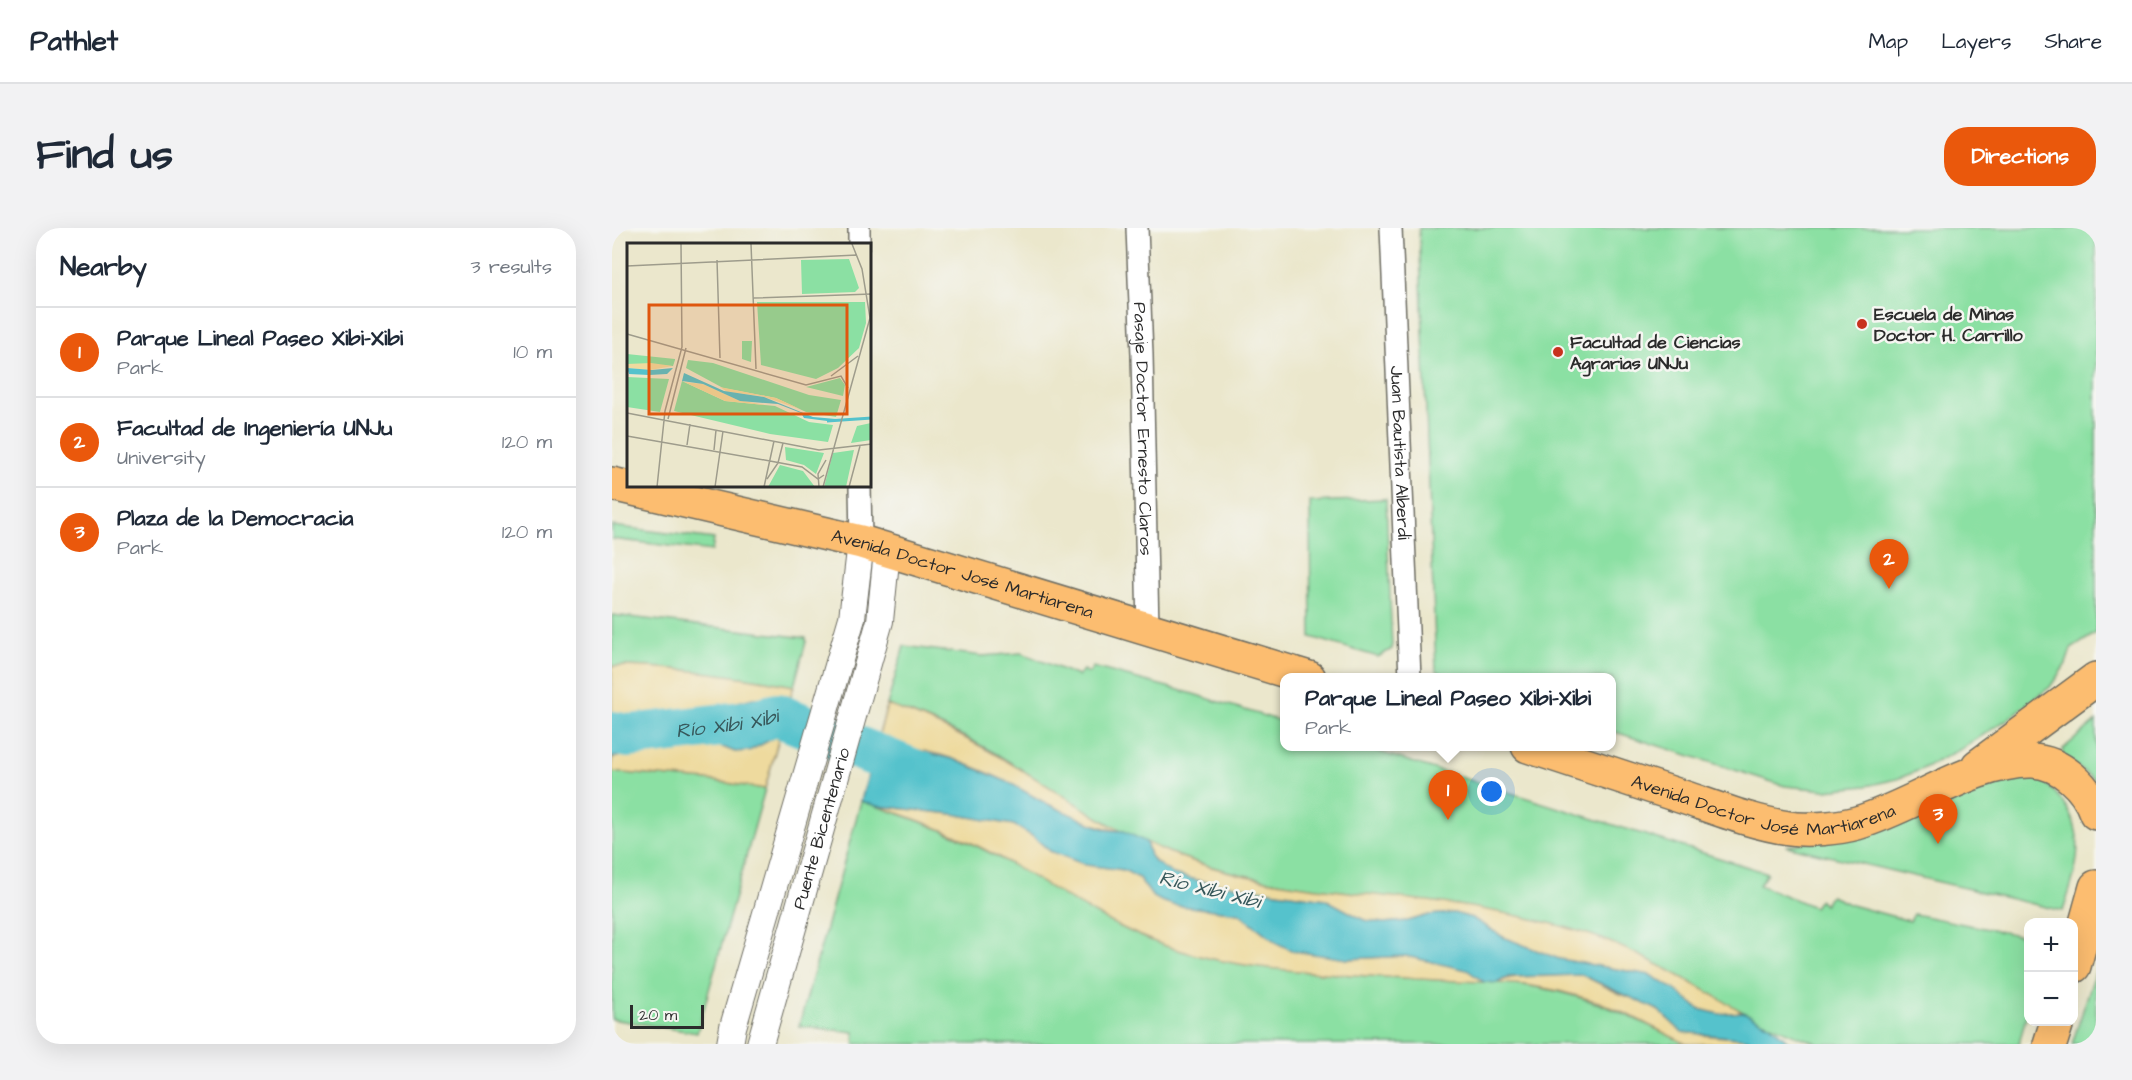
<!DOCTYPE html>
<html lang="en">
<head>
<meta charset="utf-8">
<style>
	body { margin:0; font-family:"Architects Daughter",sans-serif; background:#f2f2f3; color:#1f2937 }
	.controls { position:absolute; right:18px; bottom:18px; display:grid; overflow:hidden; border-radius:12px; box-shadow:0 6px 24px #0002 }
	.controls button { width:54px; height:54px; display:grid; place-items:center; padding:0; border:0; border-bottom:2px solid #e0e1e3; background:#fff; color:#1f2937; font:30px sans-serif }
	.scale { position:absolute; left:18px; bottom:15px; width:74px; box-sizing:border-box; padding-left:6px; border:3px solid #2b2b2b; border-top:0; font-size:16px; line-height:21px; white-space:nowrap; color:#2b2b2b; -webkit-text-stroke:4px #f6f6f2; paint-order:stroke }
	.you { position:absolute; left:880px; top:564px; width:21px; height:21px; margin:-15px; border:4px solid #fff; border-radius:50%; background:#1a73e8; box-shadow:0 0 0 9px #1a73e833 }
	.badge { display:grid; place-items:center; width:39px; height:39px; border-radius:50%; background:#ea580c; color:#fff; font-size:20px; font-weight:700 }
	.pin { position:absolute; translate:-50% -50px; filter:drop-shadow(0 2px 3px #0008) }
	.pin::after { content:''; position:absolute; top:32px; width:21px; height:18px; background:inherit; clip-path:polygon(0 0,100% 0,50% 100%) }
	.popup { position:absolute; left:668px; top:445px; width:336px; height:78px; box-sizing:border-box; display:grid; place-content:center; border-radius:12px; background:#fff; filter:drop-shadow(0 2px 4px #0005); font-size:20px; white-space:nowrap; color:#747a83 }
	.popup b { font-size:22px; color:#1f2937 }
	.popup::after { content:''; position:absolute; left:50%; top:100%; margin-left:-12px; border:12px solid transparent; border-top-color:#fff }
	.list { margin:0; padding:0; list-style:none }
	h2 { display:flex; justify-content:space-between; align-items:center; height:78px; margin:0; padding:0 24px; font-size:26px }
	h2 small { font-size:20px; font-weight:400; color:#747a83 }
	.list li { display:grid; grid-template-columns:39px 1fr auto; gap:18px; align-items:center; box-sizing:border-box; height:90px; padding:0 24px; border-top:2px solid #e0e1e3 }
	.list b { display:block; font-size:22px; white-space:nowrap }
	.list p { margin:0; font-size:20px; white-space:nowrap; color:#747a83 }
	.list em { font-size:20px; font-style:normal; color:#747a83 }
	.map { position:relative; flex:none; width:1484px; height:816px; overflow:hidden; border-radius:24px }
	header { display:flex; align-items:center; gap:36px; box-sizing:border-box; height:84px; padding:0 30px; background:#fff; border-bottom:2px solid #e0e1e3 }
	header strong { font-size:28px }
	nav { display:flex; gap:33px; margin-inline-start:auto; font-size:21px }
	.intro { display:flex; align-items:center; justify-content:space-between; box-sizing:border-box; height:144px; padding:0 36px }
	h1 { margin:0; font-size:42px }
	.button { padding:15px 27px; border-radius:24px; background:#ea580c; color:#fff; font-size:21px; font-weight:700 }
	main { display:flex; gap:36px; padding:0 36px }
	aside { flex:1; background:#fff; border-radius:24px; box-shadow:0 6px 24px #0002 }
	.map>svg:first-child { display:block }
	.green { fill:#8be0a3; stroke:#5b8667; stroke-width:1.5 }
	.sand { fill:#eeda9e; stroke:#8c8264; stroke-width:1.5 }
	.water { fill:#54c2cc; stroke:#40767c; stroke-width:1.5 }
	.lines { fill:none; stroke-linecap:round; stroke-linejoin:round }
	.river { stroke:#54c2cc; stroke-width:44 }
	.minor-casing { stroke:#6e6d63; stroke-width:24 }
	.tertiary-casing { stroke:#6e6d63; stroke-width:28 }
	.primary-casing { stroke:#6e6d63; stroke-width:36 }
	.minor { stroke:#fff; stroke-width:21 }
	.tertiary { stroke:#fff; stroke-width:26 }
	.primary { stroke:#fcbd6f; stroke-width:33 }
	.poi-dot { fill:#c8321e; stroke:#f6f6f2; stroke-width:2 }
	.labels { text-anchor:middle; stroke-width:5; stroke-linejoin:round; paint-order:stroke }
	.poi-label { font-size:18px; font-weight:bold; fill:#2b2b2b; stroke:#f6f6f2; text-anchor:start }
	.street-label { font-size:18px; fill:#2b2b2b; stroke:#f6f6f2 }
	.water-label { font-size:20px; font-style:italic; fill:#37585b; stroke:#f6f6f2 }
	.inset-river { fill:none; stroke:#54c2cc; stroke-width:3 }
	.inset-road { fill:none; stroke:#9e9c8c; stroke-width:1.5 }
	.view { fill:#df570e; fill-opacity:0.15; stroke:#df570e; stroke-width:3 }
	.inset-edge { fill:none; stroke:#2b2b2b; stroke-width:3 }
</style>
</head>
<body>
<header>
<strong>Pathlet</strong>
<nav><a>Map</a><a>Layers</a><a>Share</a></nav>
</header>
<div class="intro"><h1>Find us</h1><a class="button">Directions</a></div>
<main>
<aside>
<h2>Nearby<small>3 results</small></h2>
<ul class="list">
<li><span class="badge">1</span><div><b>Parque Lineal Paseo Xibi-Xibi</b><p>Park</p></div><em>10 m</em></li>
<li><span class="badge">2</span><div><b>Facultad de Ingeniería UNJu</b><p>University</p></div><em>120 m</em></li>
<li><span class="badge">3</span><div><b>Plaza de la Democracia</b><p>Park</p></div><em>120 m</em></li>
</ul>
</aside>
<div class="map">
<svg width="1484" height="816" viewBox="0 0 1484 816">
	<rect width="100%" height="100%" fill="#f6f6f2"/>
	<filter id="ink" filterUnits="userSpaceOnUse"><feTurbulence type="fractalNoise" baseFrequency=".0167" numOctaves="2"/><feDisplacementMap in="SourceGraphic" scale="12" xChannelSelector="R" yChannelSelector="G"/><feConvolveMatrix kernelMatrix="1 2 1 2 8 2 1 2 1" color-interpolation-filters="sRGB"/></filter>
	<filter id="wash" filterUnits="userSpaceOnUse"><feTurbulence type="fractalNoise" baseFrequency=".008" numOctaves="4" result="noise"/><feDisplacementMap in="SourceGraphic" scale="24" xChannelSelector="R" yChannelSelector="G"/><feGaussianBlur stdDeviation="1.35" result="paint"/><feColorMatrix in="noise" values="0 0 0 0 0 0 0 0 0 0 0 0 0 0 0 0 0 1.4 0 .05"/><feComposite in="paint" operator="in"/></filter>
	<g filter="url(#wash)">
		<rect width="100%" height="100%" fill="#ebe7cc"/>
		<path class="green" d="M 807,0 L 1484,0 L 1484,405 L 1459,421 L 1454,436 L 1438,459 L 1396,491 L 1351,520 L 1308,542 L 1285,551 L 1254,558 L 1213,562 L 1173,558 L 1000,503 L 1000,450 L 835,449 L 824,442 Z
			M 774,271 L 780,421 L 766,429 L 699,409 L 698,274 Z
			M 0,298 L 102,311 L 100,323 L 0,311 Z
			M 0,387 L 194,410 L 194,414 L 182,458 C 122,447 61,438 0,438 Z
			M 292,418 L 370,428 L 410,425 L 466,448 L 471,442 L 477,445 L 481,439 L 578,465 L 672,494 L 672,518 L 752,519 L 1155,645 L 1147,657 L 1202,679 L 1207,672 L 1212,677 L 1219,668 L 1239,677 L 1298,693 L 1302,686 L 1416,709 L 1416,781 L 1407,816 L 1207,816 C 1182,807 1157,797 1133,785 C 1073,754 1017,717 951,699 C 823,663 679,673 556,624 C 493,600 439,558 381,524 C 348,505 312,489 275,477 Z
			M 1484,493 L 1484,553 L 1450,527 L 1451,521 Z
			M 0,544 L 96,552 L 153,561 L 85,805 L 0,791 Z
			M 1409,549 C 1430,549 1434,554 1447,569 C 1478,606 1464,643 1451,683 L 1174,618 L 1243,607 L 1391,554 Z
			M 249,573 C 294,588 338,603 380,626 C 435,654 485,693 544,714 C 612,739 687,744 759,748 C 805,751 850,753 896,755 C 967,763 1012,784 1074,816 L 243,816 L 242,804 L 187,798 Z
			M 1484,742 L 1484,816 L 1460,816 Z"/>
		<path class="sand" d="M 0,438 C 61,438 122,447 182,458 L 177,473 C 151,468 128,475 103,481 C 91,484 78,485 66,487 C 44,490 22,495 0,492 Z
			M 275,477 C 356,504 426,552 498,597 L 512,603 C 463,598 421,565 376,545 C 361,539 345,532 329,527 C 308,521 286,519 265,514 Z
			M 169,502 L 153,561 L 96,552 L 0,544 L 0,530 L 45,519 L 69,517 L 103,516 L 123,524 L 156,513 Z
			M 265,578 L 341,586 L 402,597 L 422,609 L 438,623 L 474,637 L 512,642 L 527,650 L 540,668 L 561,677 L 627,685 L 665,715 L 735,731 L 794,728 L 856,742 L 872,754 C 834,753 796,750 758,748 C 686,744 610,740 543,714 C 486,692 435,656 383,627 C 345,606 305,591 265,578 Z
			M 534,614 C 640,666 762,661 875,682 C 914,689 953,697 990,711 C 1039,730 1085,758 1131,784 L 1107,786 L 1087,781 L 1062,761 L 1038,747 L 947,731 L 891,709 L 860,690 L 842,685 L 817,687 L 796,693 L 771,695 L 752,692 L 713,671 L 588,653 L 561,646 L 550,640 L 538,628 Z
			M 953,747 L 970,747 L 1006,765 L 1031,774 L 1090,807 L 1135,811 L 1143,816 L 1074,816 L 1019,788 L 987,774 L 947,763 L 915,757 L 885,755 C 906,744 930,751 953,747 Z"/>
		<path class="water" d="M 141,470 L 160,470 L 177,473 L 169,502 L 156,513 L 137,523 L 123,524 L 103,516 L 69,517 L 45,519 L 0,530 L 0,492 C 42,497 100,481 141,470 Z
			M 265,514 L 341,531 L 398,555 L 431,574 L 480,596 L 496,602 L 512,603 L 534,614 L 538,628 L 543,634 L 561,646 L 588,653 L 713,671 L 752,692 L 771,695 L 796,693 L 817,687 L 842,685 L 860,690 L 891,709 L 947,731 L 1038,747 L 1062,761 L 1087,781 L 1107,786 L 1131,784 L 1158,797 L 1179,816 L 1143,816 L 1135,811 L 1070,804 L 1046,782 L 970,747 L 896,749 L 885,755 L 872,754 L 855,742 L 794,728 L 735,731 L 681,723 L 665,715 L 627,685 L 561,677 L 549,673 L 540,668 L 527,650 L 512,642 L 474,637 L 438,623 L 422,609 L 402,597 L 341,586 L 265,578 L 249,573 Z"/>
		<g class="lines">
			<path class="river" id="s1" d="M 0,505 L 17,508 L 137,494 L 166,487 L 317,549"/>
		</g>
	</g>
	<g filter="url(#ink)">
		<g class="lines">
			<g class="minor-casing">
				<g id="minor">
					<path d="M 247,0 L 247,16"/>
					<path id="s2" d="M 525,0 L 530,127 L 536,401"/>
					<path id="s3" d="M 779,0 L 798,450"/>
					<path d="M 248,258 L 249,314"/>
				</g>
			</g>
			<g class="tertiary-casing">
				<g id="tertiary">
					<path d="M 118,816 L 121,799 L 240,390 L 249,314"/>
					<path id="s4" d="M 148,816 L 268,393 L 275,323"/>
				</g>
			</g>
			<g class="primary-casing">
				<g id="primary">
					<path id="s5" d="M 0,256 L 249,314 L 697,450"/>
					<path id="s6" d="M 916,518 C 970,536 1023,553 1077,571 C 1109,582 1143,595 1177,600 C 1195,603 1227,600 1245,595 C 1301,579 1362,532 1420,533 C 1449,534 1475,559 1484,585"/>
					<path d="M 1366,538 L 1484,451"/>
					<path d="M 1462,738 L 1484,659"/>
					<path d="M 1438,816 L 1445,794"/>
				</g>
			</g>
			<use href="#minor" class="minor"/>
			<use href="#tertiary" class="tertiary"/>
			<use href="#primary" class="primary"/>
		</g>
	</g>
	<g class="poi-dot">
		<circle cx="1250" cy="96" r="6"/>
		<circle cx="946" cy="124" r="6"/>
	</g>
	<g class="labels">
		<g class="poi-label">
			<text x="1262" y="92">Escuela de Minas<tspan x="1262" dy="21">Doctor H. Carrillo</tspan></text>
			<text x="958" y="120">Facultad de Ciencias<tspan x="958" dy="21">Agrarias UNJu</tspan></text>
		</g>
		<g class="street-label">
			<text dy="6" stroke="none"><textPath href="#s2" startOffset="201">Pasaje Doctor Ernesto Claros</textPath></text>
			<text dy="6" stroke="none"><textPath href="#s3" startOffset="225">Juan Bautista Alberdi</textPath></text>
			<text dy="6" stroke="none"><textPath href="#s5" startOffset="362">Avenida Doctor José Martiarena</textPath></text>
			<text dy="6" stroke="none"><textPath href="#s6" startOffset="246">Avenida Doctor José Martiarena</textPath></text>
			<text dy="6" stroke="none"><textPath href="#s4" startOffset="224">Puente Bicentenario</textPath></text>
		</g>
		<g class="water-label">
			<text dy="7" stroke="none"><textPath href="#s1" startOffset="116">Río Xibi Xibi</textPath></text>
			<text transform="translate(598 661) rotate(14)" y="7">Río Xibi Xibi</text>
		</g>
	</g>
	<g transform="translate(15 15)">
		<rect width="244" height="244" fill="#ebe7cc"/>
		<path d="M 222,16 L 232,45 L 228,49 L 175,51 L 174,17 ZM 130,59 L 238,59 L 239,80 L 232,105 L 211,125 L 189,136 L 134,122 ZM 115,98 L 125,98 L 124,119 L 115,116 ZM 0,111 L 48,116 L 48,117 L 46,123 L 0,121 ZM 61,117 L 86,120 L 182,152 L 214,157 L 209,174 L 179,169 L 149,155 L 96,145 L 59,125 ZM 0,134 L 42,136 L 33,169 L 0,164 ZM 213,135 L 218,142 L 216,153 L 179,144 ZM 55,138 L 98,158 L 148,163 L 182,179 L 206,182 L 201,199 L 143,191 L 47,168 ZM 244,180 L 244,197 L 224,200 L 230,183 ZM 158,204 L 197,210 L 189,231 L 177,222 L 159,217 ZM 227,207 L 219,244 L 197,244 L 206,210 ZM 153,222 L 176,228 L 188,244 L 141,244 Z" fill="#8be0a3"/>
		<path d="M 24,120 L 46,123 L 23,127 L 0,125 L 0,121 ZM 57,139 L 76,141 L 111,157 L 138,162 L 98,158 ZM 93,144 L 149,155 L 173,166 L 134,153 L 100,149 Z" fill="#eeda9e"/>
		<path d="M 0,125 L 25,127 L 46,125 L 40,131 L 22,132 L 2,131 ZM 57,130 L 97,148 L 137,154 L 186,174 L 209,176 L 208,179 L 177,175 L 174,170 L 151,161 L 113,158 L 76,141 L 55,138 Z" fill="#54c2cc"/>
		<path class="inset-river" d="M 200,178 L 245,175"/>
		<path class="inset-road" d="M 124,1 L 129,126M 90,17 L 93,115M 0,23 L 230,12M 126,55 L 245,51M 0,91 L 179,142 L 214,133 L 221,145M 204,133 L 231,113M 0,170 L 192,207 L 245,201M 41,176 L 59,105M 0,193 L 143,218M 60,202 L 63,181M 87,207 L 89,187M 143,218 L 175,224 L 191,236 L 197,232M 140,236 L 151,220 L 156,200M 30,244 L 38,168 L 55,104 L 54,1M 88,244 L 96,188M 137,244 L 147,198M 192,244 L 191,231 L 199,217M 196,244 L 243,75 L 235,26 L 225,1M 222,244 L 233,203"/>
		<path class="view" d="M 22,62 L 220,62 L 220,171 L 22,171 Z"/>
		<rect width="244" height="244" class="inset-edge"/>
	</g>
</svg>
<div class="controls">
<button>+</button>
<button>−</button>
</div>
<div class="scale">20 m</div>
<div class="you"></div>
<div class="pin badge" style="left:836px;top:592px">1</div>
<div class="popup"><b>Parque Lineal Paseo Xibi-Xibi</b>Park</div>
<div class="pin badge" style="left:1277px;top:361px">2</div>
<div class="pin badge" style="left:1326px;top:616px">3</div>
</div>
</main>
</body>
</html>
